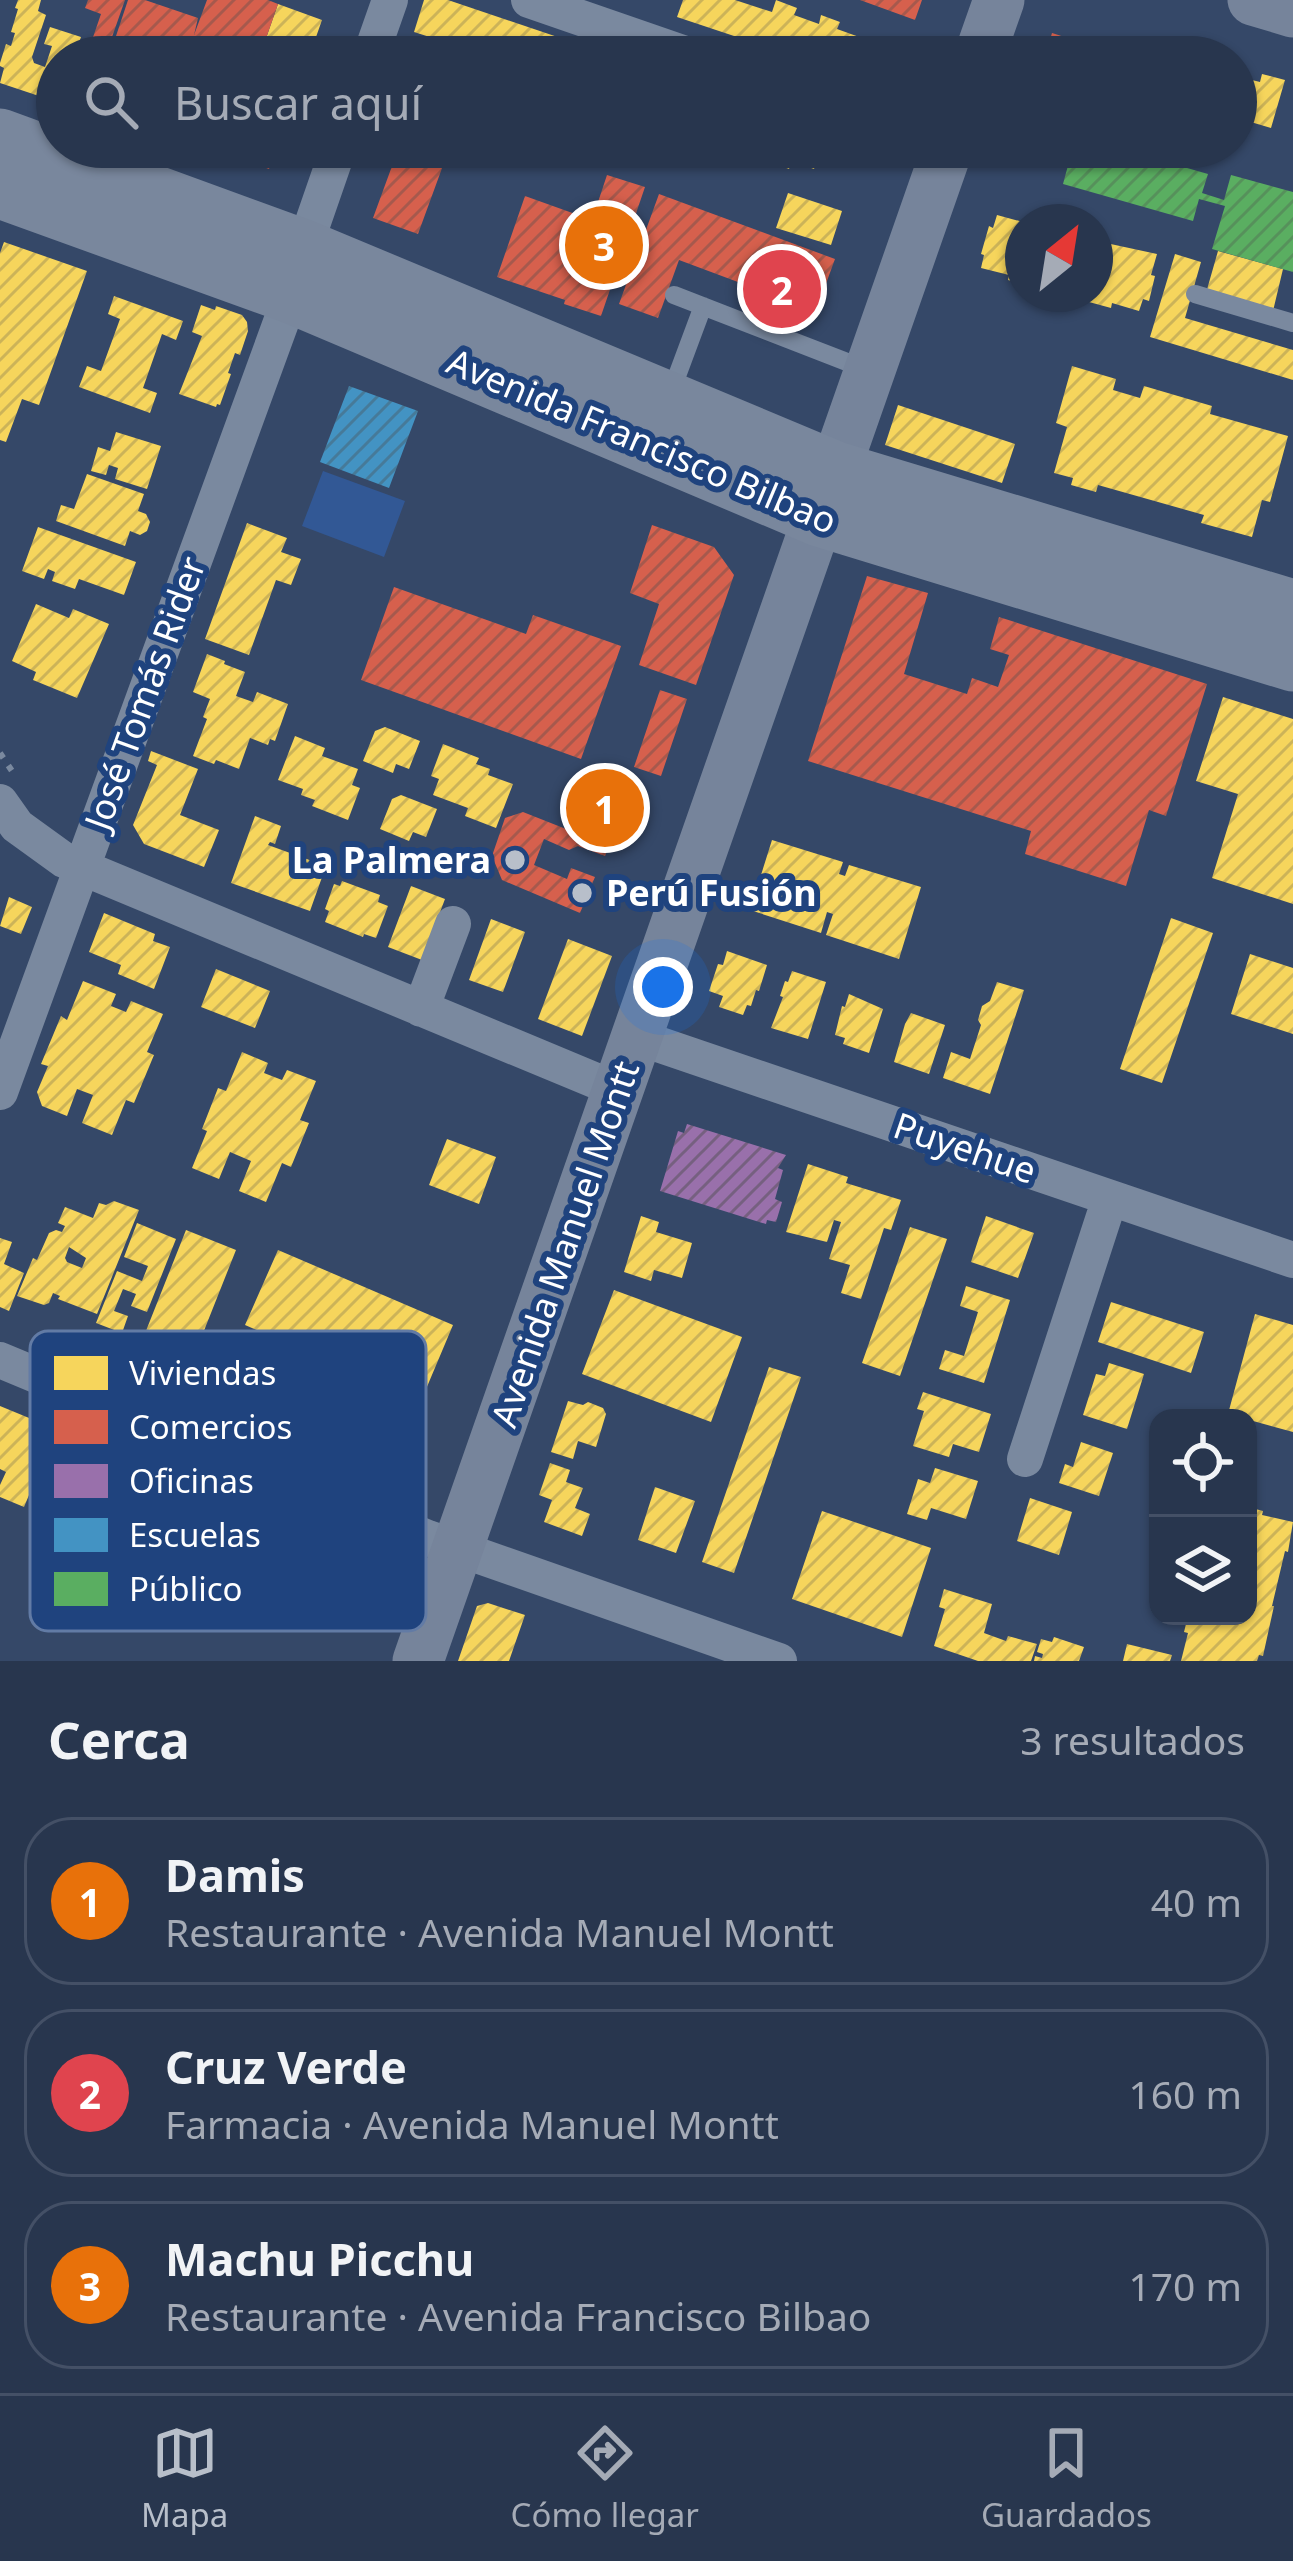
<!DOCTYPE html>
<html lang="es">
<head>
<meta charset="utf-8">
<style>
	body { margin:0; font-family:"Noto Sans",sans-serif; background:#344158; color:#f1f3f6 }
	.controls { position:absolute; right:36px; bottom:36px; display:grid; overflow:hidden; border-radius:24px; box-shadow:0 3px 9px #0004 }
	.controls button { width:108px; height:108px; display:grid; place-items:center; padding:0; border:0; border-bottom:3px solid #445066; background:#28364e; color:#f1f3f6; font:60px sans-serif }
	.compass { position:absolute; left:1005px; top:204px; width:108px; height:108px; border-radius:50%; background:#28364e; box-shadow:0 3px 9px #0004; rotate:30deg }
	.you { position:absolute; left:663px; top:987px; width:42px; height:42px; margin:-30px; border:9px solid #fff; border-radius:50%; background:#1a73e8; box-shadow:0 0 0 18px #1a73e833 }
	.badge { display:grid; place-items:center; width:78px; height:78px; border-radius:50%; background:#b8bfca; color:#fff; font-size:39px; font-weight:700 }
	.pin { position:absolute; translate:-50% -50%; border:6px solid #fff; box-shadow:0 3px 12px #0006 }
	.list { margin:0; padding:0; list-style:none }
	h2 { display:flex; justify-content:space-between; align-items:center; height:156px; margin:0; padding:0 48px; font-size:51px }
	h2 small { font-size:39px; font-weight:400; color:#a5abb6 }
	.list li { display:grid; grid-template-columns:78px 1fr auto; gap:36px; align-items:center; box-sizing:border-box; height:168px; margin:0 24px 24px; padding:0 24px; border:3px solid #445066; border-radius:48px }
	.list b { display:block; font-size:45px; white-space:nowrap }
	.list p { margin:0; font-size:39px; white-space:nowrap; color:#a5abb6 }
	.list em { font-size:39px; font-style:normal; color:#a5abb6 }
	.icon { flex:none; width:66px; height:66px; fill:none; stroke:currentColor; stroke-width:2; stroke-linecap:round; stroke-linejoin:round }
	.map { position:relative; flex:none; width:1293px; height:1661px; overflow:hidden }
	.search { position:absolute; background:#28364e; box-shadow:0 3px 9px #0004; left:36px; right:36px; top:36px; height:132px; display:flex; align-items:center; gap:30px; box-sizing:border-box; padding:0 42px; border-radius:66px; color:#a5abb6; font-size:45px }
	.sheet { height:732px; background:#28364e }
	nav { display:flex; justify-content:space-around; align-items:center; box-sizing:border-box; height:168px; border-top:3px solid #445066; background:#28364e; font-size:33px; color:#a5abb6 }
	nav a { display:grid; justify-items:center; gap:6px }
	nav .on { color:#b8bfca }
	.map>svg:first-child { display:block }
	.park { fill:#325895 }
	.homes { fill:url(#homes-hatch); fill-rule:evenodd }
	.shops { fill:url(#shops-hatch) }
	.offices { fill:url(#offices-hatch) }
	.schools { fill:url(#schools-hatch) }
	.public { fill:url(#public-hatch) }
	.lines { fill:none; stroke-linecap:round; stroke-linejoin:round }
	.path { stroke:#7a899f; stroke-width:6; stroke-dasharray:6 9; stroke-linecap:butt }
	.service { stroke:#7a899f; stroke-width:18 }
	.minor { stroke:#7a899f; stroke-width:36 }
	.secondary { stroke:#76849b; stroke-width:51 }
	.primary { stroke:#79879d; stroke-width:57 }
	.poi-dot { fill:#b8bfca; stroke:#1f437e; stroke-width:4.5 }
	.labels { text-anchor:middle; stroke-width:12; stroke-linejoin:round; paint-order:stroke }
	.street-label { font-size:36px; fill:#fff; stroke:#1f437e }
	.poi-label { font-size:36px; font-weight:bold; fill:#fff; stroke:#1f437e; text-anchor:end }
	.key { fill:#1f437e; stroke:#627ba5; stroke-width:3 }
	.key-label { font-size:33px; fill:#fff }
</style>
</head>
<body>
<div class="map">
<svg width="1293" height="1661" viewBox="0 0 1293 1661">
	<defs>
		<pattern id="homes-hatch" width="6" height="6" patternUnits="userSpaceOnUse" patternTransform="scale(3)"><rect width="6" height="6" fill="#f6d55c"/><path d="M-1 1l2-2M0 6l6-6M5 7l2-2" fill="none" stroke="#ccb358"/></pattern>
		<pattern id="shops-hatch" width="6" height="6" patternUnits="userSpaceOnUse" patternTransform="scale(3)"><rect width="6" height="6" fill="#d6604d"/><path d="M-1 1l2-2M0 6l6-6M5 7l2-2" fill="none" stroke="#a6594d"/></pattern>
		<pattern id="offices-hatch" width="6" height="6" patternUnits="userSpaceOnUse" patternTransform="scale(3)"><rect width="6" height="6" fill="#9970ab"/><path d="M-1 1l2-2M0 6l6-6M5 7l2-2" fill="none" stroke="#766080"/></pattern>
		<pattern id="schools-hatch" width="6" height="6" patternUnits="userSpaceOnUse" patternTransform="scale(3)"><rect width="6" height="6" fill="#4393c3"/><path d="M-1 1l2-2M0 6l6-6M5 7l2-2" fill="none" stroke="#467a99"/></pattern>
		<pattern id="public-hatch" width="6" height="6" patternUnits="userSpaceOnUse" patternTransform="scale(3)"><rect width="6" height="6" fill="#5aae61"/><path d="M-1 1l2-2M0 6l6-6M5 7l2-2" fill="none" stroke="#56915b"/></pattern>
	</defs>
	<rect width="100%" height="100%" fill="#354868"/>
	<path class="park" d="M 323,471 L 405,501 L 384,557 L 302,526 Z"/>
	<path class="homes" d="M 18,0 L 41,0 L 38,11 L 46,15 L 32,57 L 34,63 L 45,67 L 52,46 L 44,44 L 50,27 L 81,37 L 74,57 L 57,57 L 57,102 L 0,83 L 4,68 L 0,66 L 0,63 L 6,44 L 11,46 L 15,33 L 11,32 L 18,9 L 15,8 Z
		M 424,0 L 448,0 L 605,53 L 604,57 L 482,57 L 483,54 L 414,32 Z
		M 683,0 L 735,0 L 772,12 L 776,0 L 797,8 L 794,15 L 819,24 L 821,15 L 840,22 L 837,29 L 876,43 L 879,36 L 907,45 L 903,57 L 797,57 L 677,17 Z
		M 278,4 L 322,20 L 309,57 L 289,57 L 263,47 Z
		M 1150,42 L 1170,48 L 1169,53 L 1178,57 L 1145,57 Z
		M 1262,74 L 1285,80 L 1271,128 L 1244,120 L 1245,117 L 1236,114 L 1236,76 L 1260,82 Z
		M 772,147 L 822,147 L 814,169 L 792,161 L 789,169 L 767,161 Z
		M 788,193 L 842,211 L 831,245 L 776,228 Z
		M 997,215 L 1023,222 L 1023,284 L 1008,280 L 1009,275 L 981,268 L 984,255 L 981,254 L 989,226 L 993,228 Z
		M 4,242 L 87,271 L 39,405 L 22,399 L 6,442 L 0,440 L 0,253 Z
		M 1106,243 L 1157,254 L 1151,275 L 1155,276 L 1149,301 L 1143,299 L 1139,311 L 1112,303 L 1111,308 L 1089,302 L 1091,294 L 1095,294 L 1095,247 L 1105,249 Z
		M 1218,251 L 1283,269 L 1273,311 L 1206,293 Z
		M 1175,254 L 1201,262 L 1185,318 L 1293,350 L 1293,380 L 1150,337 Z
		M 114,296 L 183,321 L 176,340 L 162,334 L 143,388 L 157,393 L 150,413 L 79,387 L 87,366 L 101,371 L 120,319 L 108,314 Z
		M 201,305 L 215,310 L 216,306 L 242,315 L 247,322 L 248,331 L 240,355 L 235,353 L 228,373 L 231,374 L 220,405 L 217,404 L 216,407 L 179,394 L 202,336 L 192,332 Z
		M 1072,366 L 1116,379 L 1113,390 L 1140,398 L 1144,386 L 1212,406 L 1210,414 L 1288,436 L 1270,502 L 1262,500 L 1252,537 L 1201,523 L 1204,515 L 1098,485 L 1096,492 L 1071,485 L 1073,478 L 1054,473 L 1067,427 L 1056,423 Z
		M 898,405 L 1015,444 L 1002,483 L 885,445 Z
		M 116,432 L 161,446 L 147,489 L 115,479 L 118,468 L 109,465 L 106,475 L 91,471 L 98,447 L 110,451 Z
		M 87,474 L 144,494 L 138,511 L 146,514 L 150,522 L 147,531 L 140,535 L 130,531 L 125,546 L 56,521 L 61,505 L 74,509 Z
		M 247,523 L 287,538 L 281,552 L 301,559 L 291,585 L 276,580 L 249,655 L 205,639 Z
		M 38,527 L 136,562 L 124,595 L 79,579 L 75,589 L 52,581 L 55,572 L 48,569 L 44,579 L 22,571 Z
		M 36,604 L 69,618 L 73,609 L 109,624 L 77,698 L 33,680 L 36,672 L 12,661 Z
		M 207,654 L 225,661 L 224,664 L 245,672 L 236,696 L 253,702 L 257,692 L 288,704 L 275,741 L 270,739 L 268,745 L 250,738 L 239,769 L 216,760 L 214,764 L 193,756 L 207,719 L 203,717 L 210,699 L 193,692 Z
		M 1223,697 L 1293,719 L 1293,904 L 1212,878 L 1238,794 L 1196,781 Z
		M 385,727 L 420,741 L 409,769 L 396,764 L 393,773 L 363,761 L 375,731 Z
		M 295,736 L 325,748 L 322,756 L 358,769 L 352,785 L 360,788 L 348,820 L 312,806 L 315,800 L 301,795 L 303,789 L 278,780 Z
		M 443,744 L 479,758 L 476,764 L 490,769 L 488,775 L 513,784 L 496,828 L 465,816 L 468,808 L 433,795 L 439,779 L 431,776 Z
		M 151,751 L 198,769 L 180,815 L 219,830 L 204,867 L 144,844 L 133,825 L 157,765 L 148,761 Z
		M 401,795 L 437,809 L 426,837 L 413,832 L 409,841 L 380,829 L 392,799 Z
		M 255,816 L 281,826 L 275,844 L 270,842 L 268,845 L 326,866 L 310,911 L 231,883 Z
		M 772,840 L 843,862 L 839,874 L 845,876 L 849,865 L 921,887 L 899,959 L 826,935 L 833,914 L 827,912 L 821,933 L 750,910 Z
		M 342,881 L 380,895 L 378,902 L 388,906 L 376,938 L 364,934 L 363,937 L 325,922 L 329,911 L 325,909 L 334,884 L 340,886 Z
		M 411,886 L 445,899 L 422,960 L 388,947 Z
		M 9,897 L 32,907 L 21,934 L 0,926 Z
		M 104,913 L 155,934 L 153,941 L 170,947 L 154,989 L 118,974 L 121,965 L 89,952 Z
		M 1171,918 L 1213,933 L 1162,1083 L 1120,1069 Z
		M 491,919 L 525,932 L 503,992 L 469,980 Z
		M 568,939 L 612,956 L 582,1036 L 538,1019 Z
		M 727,951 L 767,965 L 759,991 L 756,990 L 751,1006 L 747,1005 L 743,1015 L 719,1007 L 723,996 L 709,991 L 718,964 L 723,965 Z
		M 1250,954 L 1293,968 L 1293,1034 L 1231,1014 Z
		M 216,969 L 270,991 L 255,1028 L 201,1007 Z
		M 792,971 L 826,982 L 808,1039 L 771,1028 L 783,997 L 780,996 L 785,981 L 788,982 Z
		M 83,981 L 116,994 L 111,1006 L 126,1012 L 131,1001 L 163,1014 L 147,1052 L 154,1055 L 134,1103 L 126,1100 L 112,1135 L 82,1123 L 93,1095 L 77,1089 L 67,1116 L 42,1106 L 37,1092 L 48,1066 L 41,1064 L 61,1016 L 67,1020 Z
		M 997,982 L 1024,990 L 990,1094 L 943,1078 L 951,1052 L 970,1059 L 981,1025 L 978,1020 L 982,1006 L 990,1001 Z
		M 849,994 L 883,1009 L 869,1053 L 843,1044 L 845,1038 L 835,1035 L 842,1006 L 845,1007 Z
		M 911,1013 L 945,1025 L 929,1074 L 894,1062 L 905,1024 Z
		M 242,1052 L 268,1063 L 264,1073 L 282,1080 L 287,1070 L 316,1081 L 300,1120 L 309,1123 L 291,1167 L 282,1163 L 266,1202 L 239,1191 L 251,1161 L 230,1152 L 219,1179 L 192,1168 L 207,1131 L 202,1129 L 218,1088 L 226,1091 Z
		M 447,1139 L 496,1157 L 479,1204 L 429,1185 Z
		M 808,1164 L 848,1177 L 846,1183 L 901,1200 L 891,1230 L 884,1228 L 861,1299 L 841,1293 L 850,1265 L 829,1259 L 841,1222 L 834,1220 L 827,1242 L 786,1232 Z
		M 114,1201 L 139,1210 L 97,1314 L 58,1299 L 60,1296 L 53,1293 L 49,1303 L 44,1305 L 17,1296 L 33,1258 L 37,1260 L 49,1233 L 56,1230 L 62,1232 L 65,1226 L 58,1223 L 65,1207 L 93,1218 L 99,1203 L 106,1205 ZM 69,1247 L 86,1258 L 82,1268 L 67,1262 L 65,1258 Z
		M 641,1216 L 659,1222 L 656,1232 L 692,1243 L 682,1278 L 654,1270 L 651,1281 L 624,1272 Z
		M 986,1216 L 1034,1233 L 1018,1278 L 971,1262 Z
		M 137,1223 L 176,1239 L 147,1312 L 131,1306 L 136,1294 L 123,1289 L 114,1311 L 128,1316 L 122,1333 L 96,1323 L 117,1271 L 142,1281 L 148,1266 L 124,1257 Z
		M 910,1227 L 947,1239 L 900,1376 L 862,1363 Z
		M 186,1230 L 236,1250 L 188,1371 L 138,1351 Z
		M 0,1238 L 12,1242 L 4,1264 L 24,1273 L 9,1311 L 0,1307 Z
		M 278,1250 L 453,1325 L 421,1401 L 245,1325 Z
		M 966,1286 L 1010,1300 L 984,1383 L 939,1369 L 945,1350 L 964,1356 L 978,1312 L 960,1306 Z
		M 614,1290 L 742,1337 L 711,1422 L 582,1374 Z
		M 1111,1302 L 1204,1332 L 1191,1373 L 1098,1342 Z
		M 1255,1314 L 1293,1325 L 1293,1432 L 1228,1414 Z
		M 1109,1363 L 1144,1374 L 1127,1429 L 1083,1415 L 1096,1374 L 1105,1376 Z
		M 769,1367 L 801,1377 L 734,1573 L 702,1562 Z
		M 923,1392 L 991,1414 L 979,1452 L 953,1444 L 949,1457 L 913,1446 L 924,1411 L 917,1409 Z
		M 568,1401 L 583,1405 L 588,1402 L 603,1408 L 606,1414 L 596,1447 L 578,1441 L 573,1459 L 551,1452 Z
		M 0,1406 L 80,1439 L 67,1471 L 74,1458 L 107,1471 L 84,1535 L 45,1520 L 52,1501 L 55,1503 L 62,1487 L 37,1476 L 24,1507 L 0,1497 L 0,1485 L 6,1472 L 0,1469 Z
		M 1081,1442 L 1113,1453 L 1099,1496 L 1059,1483 L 1065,1464 L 1073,1467 Z
		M 550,1463 L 570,1470 L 566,1482 L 583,1488 L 575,1508 L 590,1514 L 582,1536 L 544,1522 L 552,1500 L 539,1495 Z
		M 935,1468 L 978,1481 L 966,1519 L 931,1508 L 927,1520 L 907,1514 L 918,1479 L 930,1483 Z
		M 655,1487 L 695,1501 L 676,1553 L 638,1540 Z
		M 1030,1498 L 1072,1512 L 1059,1555 L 1017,1541 Z
		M 1248,1507 L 1263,1511 L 1262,1515 L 1293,1522 L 1288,1552 L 1285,1551 L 1272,1606 L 1274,1606 L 1263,1656 L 1259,1655 L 1257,1661 L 1181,1661 L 1188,1633 L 1184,1632 L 1188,1616 L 1248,1616 Z
		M 822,1511 L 931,1548 L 902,1637 L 792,1599 Z
		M 270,1533 L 370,1574 L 346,1632 L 246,1591 Z
		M 944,1589 L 992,1604 L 984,1633 L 1006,1641 L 1008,1636 L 1037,1644 L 1031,1661 L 978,1661 L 934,1646 L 945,1609 L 939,1607 Z
		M 488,1603 L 525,1615 L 509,1661 L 458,1661 L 477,1606 Z
		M 1054,1637 L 1084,1647 L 1079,1661 L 1034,1661 L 1035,1656 L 1042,1658 L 1043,1654 L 1037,1652 L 1041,1639 L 1052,1642 Z
		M 1127,1644 L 1172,1655 L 1170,1661 L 1123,1661 Z"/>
	<path class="shops" d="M 88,0 L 125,0 L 105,57 L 79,57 L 84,41 L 91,43 L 101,14 L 85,8 Z
		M 128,0 L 145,0 L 198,18 L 194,35 L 207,0 L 268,0 L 278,4 L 263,47 L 287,57 L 109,57 Z
		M 860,0 L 922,0 L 915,20 Z
		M 1052,33 L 1115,53 L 1114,57 L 1045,57 Z
		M 209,147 L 277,147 L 269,169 Z
		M 399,147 L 410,147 L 445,160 L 418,234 L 373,218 Z
		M 607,175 L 645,187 L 601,316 L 564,304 L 565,300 L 497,277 L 525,196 L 592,220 Z
		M 659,194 L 835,259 L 816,311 L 679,260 L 658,318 L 619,304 Z
		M 652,525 L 714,547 L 734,575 L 696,685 L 639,665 L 659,604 L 630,593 Z
		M 867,576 L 928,593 L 904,674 L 967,694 L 972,678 L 998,687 L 1009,655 L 990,649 L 999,617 L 1207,684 L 1166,816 L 1149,810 L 1126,886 L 1025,854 L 1031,831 L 808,761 Z
		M 394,587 L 526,634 L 533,615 L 621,646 L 581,759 L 361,680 Z
		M 660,690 L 687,699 L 661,776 L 634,767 Z
		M 593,780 L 632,794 L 618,836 L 578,822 Z
		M 523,812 L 609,846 L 605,856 L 578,846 L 569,850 L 544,839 L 534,865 L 567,879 L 571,868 L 595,877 L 580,913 L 502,880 L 492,856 L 505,818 Z"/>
	<path class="offices" d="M 687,1124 L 786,1155 L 778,1168 L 783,1170 L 775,1199 L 782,1202 L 776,1222 L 767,1220 L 766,1224 L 660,1191 L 678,1131 L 684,1133 Z"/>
	<path class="schools" d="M 349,386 L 418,411 L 389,488 L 320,462 Z"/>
	<path class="public" d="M 1073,147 L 1114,147 L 1208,174 L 1202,193 L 1224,200 L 1231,175 L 1293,192 L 1293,272 L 1212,249 L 1225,206 L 1199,199 L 1193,221 L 1063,184 Z"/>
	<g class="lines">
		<path class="path" d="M 0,753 L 12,771"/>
		<path class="service" d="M 1195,294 L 1293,323
			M 674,295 L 865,369
			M 671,392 L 703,306"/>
		<path class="minor" d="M 529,0 L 694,57
			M 370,57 L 390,0
			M 304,248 L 339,147
			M 0,802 L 17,826 L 64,860 L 618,1090
			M 421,1009 L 453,924
			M 637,1037 L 1293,1260
			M 0,1092 L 291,295
			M 0,1360 L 428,1538 L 779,1661
			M 1025,1459 L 1110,1198"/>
		<path class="secondary" d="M 1253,0 L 1293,12
			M 979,57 L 999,0
			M 418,1661 L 948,147"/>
		<path class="primary" d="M 0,137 L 304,248 L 836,470 L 1293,608
			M 0,190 L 291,295 L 819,518 L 1293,663"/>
	</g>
	<g class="poi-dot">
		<circle cx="515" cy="860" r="12"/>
		<circle cx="582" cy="893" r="12"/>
	</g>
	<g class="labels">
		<g class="street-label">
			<text transform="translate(642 441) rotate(23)" y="13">Avenida Francisco Bilbao</text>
			<text transform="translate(145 693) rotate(-70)" y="13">José Tomás Rider</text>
			<text transform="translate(965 1148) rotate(19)" y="13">Puyehue</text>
			<text transform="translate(565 1244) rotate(-71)" y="13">Avenida Manuel Montt</text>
		</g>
		<g class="poi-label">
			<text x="491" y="873">La Palmera</text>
			<text x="606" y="906" text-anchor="start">Perú Fusión</text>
		</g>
	</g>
	<rect x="30" y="1331" width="396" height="300" rx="18" class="key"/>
	<rect x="54" y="1356" width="54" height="34" fill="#f6d55c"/>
	<rect x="54" y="1410" width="54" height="34" fill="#d6604d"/>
	<rect x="54" y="1464" width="54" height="34" fill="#9970ab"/>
	<rect x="54" y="1518" width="54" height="34" fill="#4393c3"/>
	<rect x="54" y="1572" width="54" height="34" fill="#5aae61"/>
	<g class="key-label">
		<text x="129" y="1385">Viviendas</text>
		<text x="129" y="1439">Comercios</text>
		<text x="129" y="1493">Oficinas</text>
		<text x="129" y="1547">Escuelas</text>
		<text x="129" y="1601">Público</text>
	</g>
</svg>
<div class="controls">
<button><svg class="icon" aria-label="locate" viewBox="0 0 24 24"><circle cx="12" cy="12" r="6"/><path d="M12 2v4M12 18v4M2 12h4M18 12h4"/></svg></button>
<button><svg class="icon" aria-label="layers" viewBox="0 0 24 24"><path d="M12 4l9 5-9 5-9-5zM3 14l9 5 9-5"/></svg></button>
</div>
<svg class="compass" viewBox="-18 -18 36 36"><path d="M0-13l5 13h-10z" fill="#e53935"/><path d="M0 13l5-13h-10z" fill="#a5abb6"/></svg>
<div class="you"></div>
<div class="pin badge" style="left:605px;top:808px;background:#e8710a">1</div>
<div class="pin badge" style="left:782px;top:289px;background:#e0444e">2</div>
<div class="pin badge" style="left:604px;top:245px;background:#e8710a">3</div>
<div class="search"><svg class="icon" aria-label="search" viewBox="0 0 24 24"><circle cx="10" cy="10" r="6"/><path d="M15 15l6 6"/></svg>Buscar aquí</div>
</div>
<section class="sheet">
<h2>Cerca<small>3 resultados</small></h2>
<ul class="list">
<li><span class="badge" style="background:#e8710a">1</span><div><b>Damis</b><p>Restaurante · Avenida Manuel Montt</p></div><em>40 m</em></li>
<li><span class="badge" style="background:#e0444e">2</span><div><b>Cruz Verde</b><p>Farmacia · Avenida Manuel Montt</p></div><em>160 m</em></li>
<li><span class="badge" style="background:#e8710a">3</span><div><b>Machu Picchu</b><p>Restaurante · Avenida Francisco Bilbao</p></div><em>170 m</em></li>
</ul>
</section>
<nav>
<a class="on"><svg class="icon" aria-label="map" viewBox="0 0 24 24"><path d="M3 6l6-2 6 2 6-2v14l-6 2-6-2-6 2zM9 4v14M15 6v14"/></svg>Mapa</a>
<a><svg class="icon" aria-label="directions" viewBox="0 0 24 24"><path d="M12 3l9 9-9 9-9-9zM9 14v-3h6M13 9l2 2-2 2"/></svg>Cómo llegar</a>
<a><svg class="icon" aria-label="saved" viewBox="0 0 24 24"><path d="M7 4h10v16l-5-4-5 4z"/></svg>Guardados</a>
</nav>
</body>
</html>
